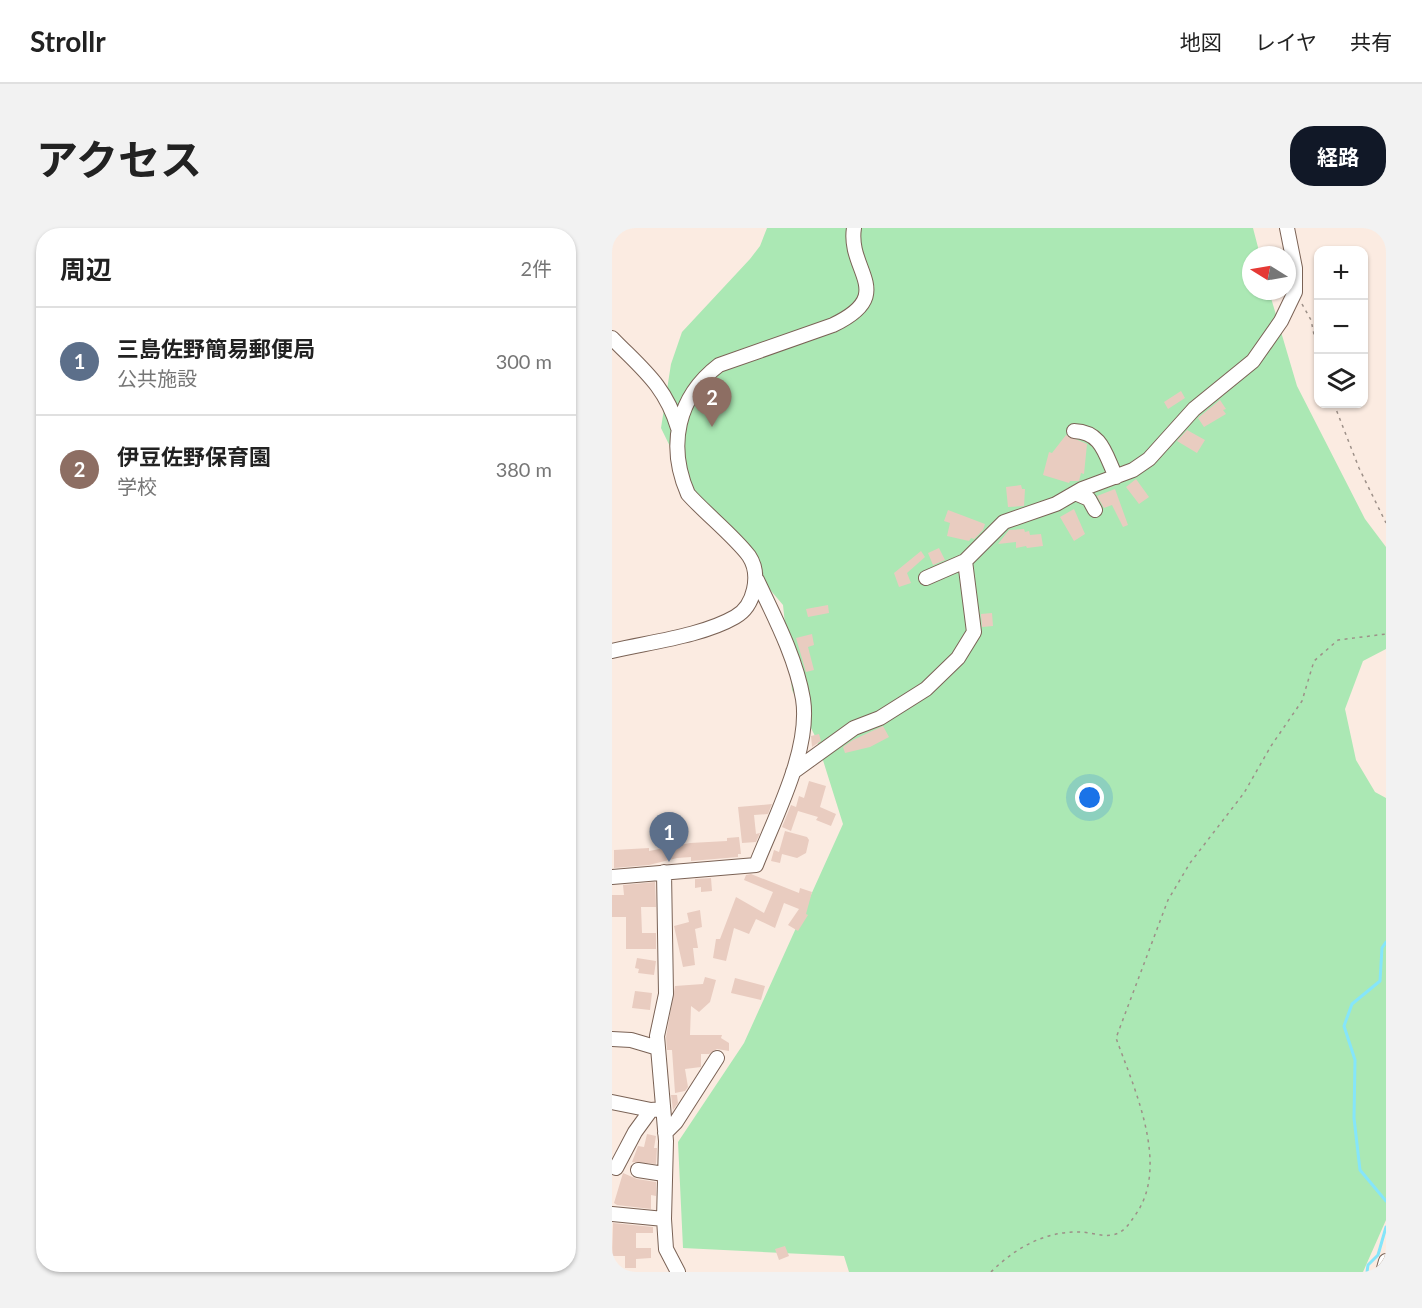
<!DOCTYPE html>
<html lang="ja">
<head>
<meta charset="utf-8">
<style>
	body { margin:0; font-family:Lato,"Noto Sans JP",sans-serif; background:#f2f2f2; color:#222 }
	.controls { position:absolute; right:18px; top:18px; display:grid; overflow:hidden; border-radius:12px; box-shadow:0 2px 4px #0004 }
	.controls button { width:54px; height:54px; display:grid; place-items:center; padding:0; border:0; border-bottom:2px solid #e0e0e0; background:#fff; color:#222; font:30px sans-serif }
	.compass { position:absolute; left:630px; top:18px; width:54px; height:54px; border-radius:50%; background:#fff; box-shadow:0 2px 4px #0004; rotate:281deg }
	.you { position:absolute; left:478px; top:570px; width:21px; height:21px; margin:-15px; border:4px solid #fff; border-radius:50%; background:#1a73e8; box-shadow:0 0 0 9px #1a73e833 }
	.badge { display:grid; place-items:center; width:39px; height:39px; border-radius:50%; background:#111827; color:#fff; font-size:20px; font-weight:700 }
	.pin { position:absolute; translate:-50% -50px; filter:drop-shadow(0 2px 3px #0008) }
	.pin::after { content:''; position:absolute; top:32px; width:21px; height:18px; background:inherit; clip-path:polygon(0 0,100% 0,50% 100%) }
	.list { margin:0; padding:0; list-style:none }
	h2 { display:flex; justify-content:space-between; align-items:center; height:78px; margin:0; padding:0 24px; font-size:26px }
	h2 small { font-size:20px; font-weight:400; color:#767676 }
	.list li { display:grid; grid-template-columns:39px 1fr auto; gap:18px; align-items:center; box-sizing:border-box; height:108px; padding:0 24px; border-top:2px solid #e0e0e0 }
	.list b { display:block; font-size:22px; white-space:nowrap }
	.list p { margin:0; font-size:20px; white-space:nowrap; color:#767676 }
	.list em { font-size:20px; font-style:normal; color:#767676 }
	.icon { flex:none; width:33px; height:33px; fill:none; stroke:currentColor; stroke-width:2; stroke-linecap:round; stroke-linejoin:round }
	.map { position:relative; flex:none; width:774px; height:1044px; overflow:hidden; border-radius:24px }
	header { display:flex; align-items:center; gap:36px; box-sizing:border-box; height:84px; padding:0 30px; background:#fff; border-bottom:2px solid #e0e0e0 }
	header strong { font-size:28px }
	nav { display:flex; gap:33px; margin-inline-start:auto; font-size:21px }
	.intro { display:flex; align-items:center; justify-content:space-between; box-sizing:border-box; height:144px; padding:0 36px }
	h1 { margin:0; font-size:42px }
	.button { padding:15px 27px; border-radius:24px; background:#111827; color:#fff; font-size:21px; font-weight:700 }
	main { display:flex; gap:36px; padding:0 36px }
	aside { flex:1; background:#fff; border-radius:24px; box-shadow:0 2px 4px #0004 }
	.map>svg:first-child { display:block }
	.green { fill:#abe8b4 }
	.lines { fill:none; stroke-linecap:round; stroke-linejoin:round }
	.stream { stroke:#85e5fa; stroke-width:3 }
	.building { fill:#e9ccc0 }
	.minor-casing { stroke:#7a6255; stroke-width:16 }
	.path { stroke:#9d9088; stroke-width:1.5; stroke-dasharray:3 4.5; stroke-linecap:butt }
	.minor { stroke:#fff; stroke-width:14 }
</style>
</head>
<body>
<header>
<strong>Strollr</strong>
<nav><a>地図</a><a>レイヤ</a><a>共有</a></nav>
</header>
<div class="intro"><h1>アクセス</h1><a class="button">経路</a></div>
<main>
<aside>
<h2>周辺<small>2件</small></h2>
<ul class="list">
<li><span class="badge" style="background:#5c6f8a">1</span><div><b>三島佐野簡易郵便局</b><p>公共施設</p></div><em>300 m</em></li>
<li><span class="badge" style="background:#8d6e63">2</span><div><b>伊豆佐野保育園</b><p>学校</p></div><em>380 m</em></li>
</ul>
</aside>
<div class="map">
<svg width="774" height="1044" viewBox="0 0 774 1044">
	<rect width="100%" height="100%" fill="#fbebe1"/>
	<path class="green" d="M 155,0 L 641,0 L 648,27 L 639,27 L 639,63 L 657,63 L 685,158 L 753,291 L 774,319 L 774,421 L 751,433 L 733,481 L 744,532 L 763,564 L 774,570 L 774,992 L 751,1044 L 237,1044 L 232,1028 L 71,1020 L 66,914 L 132,815 L 231,596 L 204,510 L 180,462 L 171,377 L 87,278 L 49,200 L 59,136 L 70,104 L 138,31 L 148,18 Z"/>
	<g class="lines">
		<path class="stream" d="M 774,714 L 770,720 L 768,753 L 740,776 L 732,798 L 743,832 L 742,890 L 748,942 L 774,973
			M 755,1044 L 756,1037 L 766,1027 L 774,999"/>
	</g>
	<path class="building" d="M 569,163 L 573,170 L 556,181 L 552,174 Z
		M 608,172 L 614,181 L 611,182 L 614,186 L 592,199 L 586,190 Z
		M 575,202 L 593,212 L 585,225 L 565,213 Z
		M 454,207 L 475,216 L 472,246 L 469,245 L 467,253 L 458,253 L 457,255 L 431,247 L 437,224 L 440,225 Z
		M 524,251 L 537,269 L 527,276 L 514,259 Z
		M 409,257 L 410,261 L 413,261 L 412,278 L 396,279 L 394,259 Z
		M 503,261 L 516,297 L 511,299 L 500,277 L 492,280 L 485,268 Z
		M 462,281 L 473,306 L 462,313 L 448,289 Z
		M 336,282 L 373,296 L 371,302 L 362,311 L 359,310 L 357,313 L 335,308 L 338,295 L 332,293 Z
		M 412,301 L 413,304 L 417,303 L 418,307 L 429,306 L 431,318 L 415,320 L 414,318 L 404,320 L 404,314 L 386,316 L 397,302 Z
		M 327,320 L 333,332 L 321,337 L 316,325 Z
		M 309,323 L 313,329 L 295,345 L 299,355 L 287,359 L 282,345 Z
		M 216,377 L 217,385 L 196,389 L 194,381 Z
		M 380,385 L 381,398 L 370,399 L 369,386 Z
		M 200,406 L 202,417 L 196,419 L 202,442 L 194,444 L 184,410 Z
		M 271,498 L 277,509 L 258,519 L 233,525 L 231,519 L 241,512 Z
		M 207,506 L 209,513 L 200,519 L 199,508 Z
		M 197,553 L 214,558 L 208,579 L 224,586 L 219,598 L 204,592 L 206,589 L 186,583 L 179,603 L 170,599 L 179,577 L 184,579 L 187,568 L 192,570 Z
		M 160,576 L 156,586 L 142,587 L 144,606 L 148,605 L 144,614 L 130,615 L 126,579 Z
		M 173,603 L 195,609 L 197,612 L 194,625 L 185,630 L 170,626 L 168,635 L 159,633 L 162,622 L 167,624 Z
		M 127,609 L 129,626 L 126,626 L 126,629 L 79,633 L 79,629 L 65,630 L 37,637 L 2,640 L 2,622 L 37,620 L 37,623 L 78,615 L 115,613 L 115,610 Z
		M 139,646 L 187,665 L 188,660 L 200,664 L 194,686 L 196,687 L 186,703 L 176,697 L 187,681 L 172,675 L 163,700 L 144,691 L 137,706 L 122,700 L 114,733 L 101,730 L 104,711 L 108,711 L 124,669 L 152,685 L 161,664 L 132,652 L 134,647 Z
		M 99,650 L 100,663 L 89,664 L 89,659 L 83,660 L 83,651 Z
		M 43,654 L 44,679 L 29,679 L 30,705 L 44,705 L 44,721 L 14,721 L 14,689 L 0,689 L 0,667 L 12,667 L 11,657 Z
		M 88,682 L 90,699 L 83,701 L 86,720 L 81,720 L 83,737 L 71,739 L 62,698 L 77,694 L 75,685 Z
		M 25,730 L 44,733 L 42,747 L 26,745 L 27,741 L 23,740 Z
		M 93,749 L 104,752 L 98,774 L 87,784 L 79,778 L 78,807 L 110,807 L 109,810 L 117,815 L 117,823 L 105,821 L 97,826 L 89,826 L 89,839 L 73,841 L 76,859 L 73,863 L 63,865 L 60,822 L 55,822 L 54,809 L 63,758 L 91,756 Z
		M 123,750 L 153,758 L 149,772 L 119,765 Z
		M 23,763 L 40,765 L 38,782 L 20,780 Z
		M 59,867 L 65,867 L 66,875 L 61,882 Z
		M 35,906 L 44,908 L 42,920 L 45,920 L 44,936 L 20,934 L 26,918 L 32,919 Z
		M 11,945 L 25,951 L 44,954 L 44,968 L 39,967 L 39,981 L 5,977 L 2,975 Z
		M 1,995 L 41,999 L 41,1005 L 24,1005 L 24,1020 L 39,1020 L 39,1030 L 24,1031 L 24,1040 L 13,1040 L 13,1028 L 0,1028 Z
		M 173,1018 L 177,1028 L 167,1032 L 163,1021 Z"/>
	<g class="lines">
		<g class="minor-casing">
			<path id="minor" d="M 0,110 C 30,141 53,157 66,200
				M 462,203 C 490,204 493,226 504,249
				M 463,265 L 477,271 L 483,282
				M 314,350 L 353,333
				M 0,423 C 38,414 90,408 123,389 C 143,378 149,346 137,328 C 123,309 93,285 76,266 C 55,218 65,169 107,137 L 221,97 C 286,66 235,43 242,0
				M 181,544 L 242,500 L 268,490 L 314,461 L 346,430 L 362,404 L 353,333 L 392,294 L 444,276 L 470,261 L 521,242 L 537,231 L 582,181 L 641,133 L 669,93 L 683,64 L 683,40 L 675,0
				M 52,644 L 54,766 L 45,808 L 54,913 L 52,991 L 54,1021 L 66,1044
				M 0,649 L 144,637 C 162,591 199,522 191,471 C 184,430 163,390 145,352
				M 0,811 L 19,812 L 46,820
				M 0,874 L 39,882
				M 53,905 L 64,894 L 105,830
				M 4,940 L 23,904 L 39,882 L 51,881
				M 26,942 L 52,946
				M 0,986 L 52,991
				M 771,1044 L 774,1033"/>
		</g>
		<path class="path" d="M 690,76 L 699,92 L 706,126
			M 722,176 L 747,240 L 774,295
			M 379,1044 C 403,1020 433,1003 468,1004 C 478,1004 490,1009 500,1007 C 512,1005 517,996 524,986 C 558,937 522,860 504,810 L 556,672 L 578,635 L 632,565 L 659,518 L 690,473 L 702,433 L 726,412 L 774,406"/>
		<use href="#minor" class="minor"/>
	</g>
</svg>
<div class="controls">
<button>+</button>
<button>−</button>
<button><svg class="icon" aria-label="layers" viewBox="0 0 24 24"><path d="M12 4l9 5-9 5-9-5zM3 14l9 5 9-5"/></svg></button>
</div>
<svg class="compass" viewBox="-18 -18 36 36"><path d="M0-13l5 13h-10z" fill="#e53935"/><path d="M0 13l5-13h-10z" fill="#767676"/></svg>
<div class="you"></div>
<div class="pin badge" style="left:57px;top:634px;background:#5c6f8a">1</div>
<div class="pin badge" style="left:100px;top:199px;background:#8d6e63">2</div>
</div>
</main>
</body>
</html>
